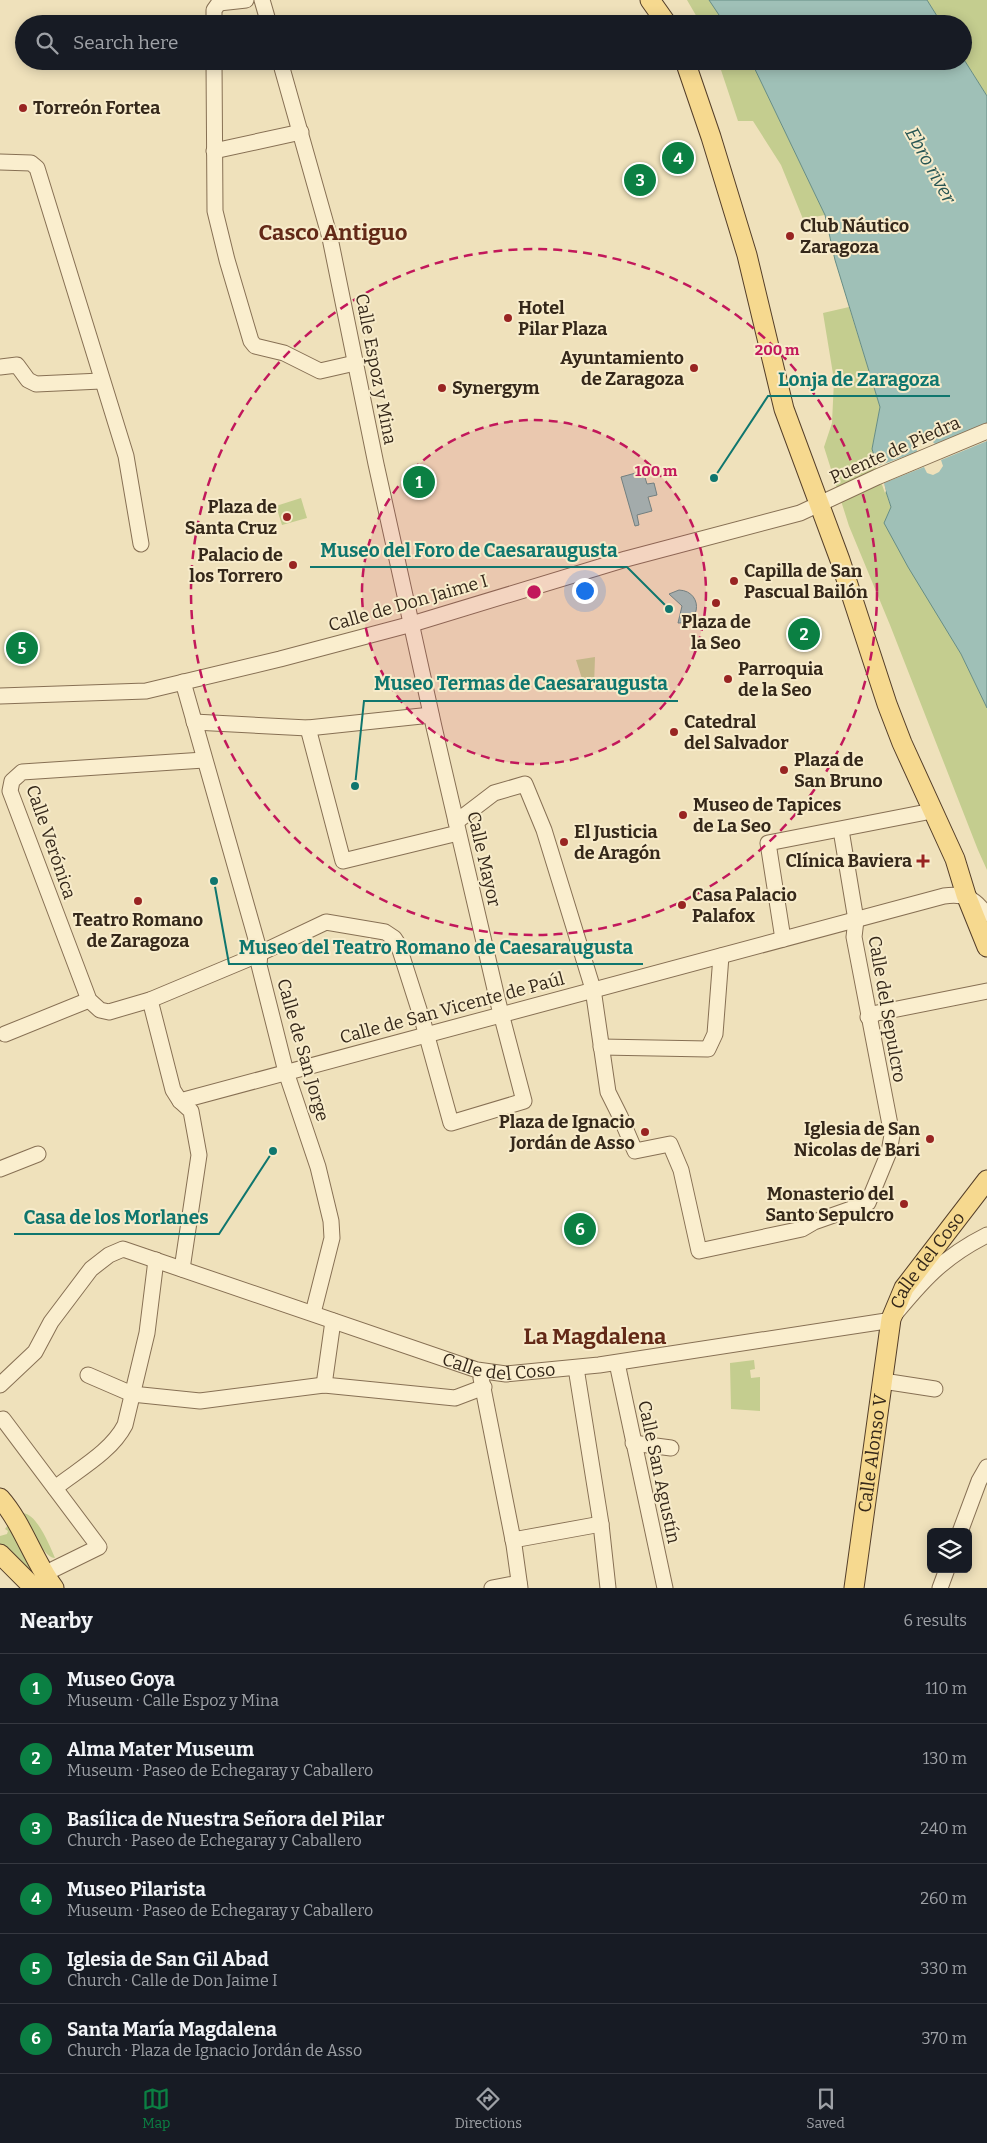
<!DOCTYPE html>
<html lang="en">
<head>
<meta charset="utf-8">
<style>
	body { margin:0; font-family:Bitter,serif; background:#20242c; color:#f1f3f6 }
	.controls { position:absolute; right:15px; bottom:15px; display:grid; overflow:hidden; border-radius:8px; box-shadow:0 2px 12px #0003 }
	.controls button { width:45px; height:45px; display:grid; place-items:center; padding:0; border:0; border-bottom:1px solid #363941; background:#171b24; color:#f1f3f6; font:25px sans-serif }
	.you { position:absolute; left:584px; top:590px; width:18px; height:18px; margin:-12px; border:4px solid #fff; border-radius:50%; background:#1a73e8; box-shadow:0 0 0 8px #1a73e833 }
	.badge { display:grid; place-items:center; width:32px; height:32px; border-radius:50%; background:#0b8043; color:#fff; font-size:16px; font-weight:700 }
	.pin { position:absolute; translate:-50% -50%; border:2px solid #fff; box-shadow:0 1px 5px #0006 }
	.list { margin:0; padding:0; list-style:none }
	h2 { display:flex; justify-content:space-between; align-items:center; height:65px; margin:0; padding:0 20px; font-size:21px }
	h2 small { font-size:16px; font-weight:400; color:#9ea1a6 }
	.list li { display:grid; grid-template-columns:32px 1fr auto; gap:15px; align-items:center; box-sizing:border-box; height:70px; padding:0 20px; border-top:1px solid #363941 }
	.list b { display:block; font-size:19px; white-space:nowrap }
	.list p { margin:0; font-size:16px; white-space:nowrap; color:#9ea1a6 }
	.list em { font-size:16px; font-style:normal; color:#9ea1a6 }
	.icon { flex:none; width:28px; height:28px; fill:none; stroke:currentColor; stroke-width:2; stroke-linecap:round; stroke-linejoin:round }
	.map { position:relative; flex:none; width:987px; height:1588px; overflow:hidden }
	.search { position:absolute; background:#171b24; box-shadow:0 2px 12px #0003; left:15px; right:15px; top:15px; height:55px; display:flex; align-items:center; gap:12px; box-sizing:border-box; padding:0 18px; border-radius:28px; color:#9ea1a6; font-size:19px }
	.sheet { height:485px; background:#171b24 }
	nav { display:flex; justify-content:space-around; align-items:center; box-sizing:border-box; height:70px; border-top:1px solid #363941; background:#171b24; font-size:14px; color:#9ea1a6 }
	nav a { display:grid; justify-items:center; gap:2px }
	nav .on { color:#0b8043 }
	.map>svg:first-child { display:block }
	.green { fill:#c4cd8f }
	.water { fill:#9fc0b7; stroke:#678d85 }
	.pier { fill:#efe1bb }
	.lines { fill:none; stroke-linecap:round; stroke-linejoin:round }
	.minor-casing { stroke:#877054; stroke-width:17 }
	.major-casing { stroke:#543e29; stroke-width:21 }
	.minor { stroke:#faeece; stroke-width:15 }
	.major { stroke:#f6d98f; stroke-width:19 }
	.ring { fill:none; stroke:#c2185b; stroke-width:2.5; stroke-dasharray:9 6 }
	.poi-dot { fill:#982422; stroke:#f7ebca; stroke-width:2 }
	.labels { text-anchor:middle; stroke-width:4; stroke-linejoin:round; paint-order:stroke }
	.poi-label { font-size:18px; font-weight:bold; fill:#35281a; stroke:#f7ebca; text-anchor:start }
	.street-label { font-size:18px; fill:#35281a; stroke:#f7ebca }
	.water-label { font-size:19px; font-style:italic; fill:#285654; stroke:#f7ebca }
	.district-label { font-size:22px; font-weight:bold; fill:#632917; stroke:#f7ebca }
	.centre { fill:#c2185b; stroke:#f7ebca; stroke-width:2.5 }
	.ring-label { font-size:15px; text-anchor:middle; font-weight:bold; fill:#c2185b; stroke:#f7ebca; stroke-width:4; stroke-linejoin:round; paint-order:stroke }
	.leader { fill:none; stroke:#0f766e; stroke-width:2 }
	.callout-dot { fill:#0f766e; stroke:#f7ebca; stroke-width:2 }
	.callout-label { font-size:19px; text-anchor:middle; font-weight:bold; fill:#0f766e; stroke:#f7ebca; stroke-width:4; stroke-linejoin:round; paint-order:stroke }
</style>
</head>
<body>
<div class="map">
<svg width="987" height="1588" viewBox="0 0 987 1588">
	<rect width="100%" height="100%" fill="#efe1bb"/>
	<path class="green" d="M 687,0 L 709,0 L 725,24 L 701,24 Z
		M 927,0 L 987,0 L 987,96 L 963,58 L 963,24 L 942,24 Z
		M 718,61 L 751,61 L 825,215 L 803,219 L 781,165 L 753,121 L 738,121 Z
		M 849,307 L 880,407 L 872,449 L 891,508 L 885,523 L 961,654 L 987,708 L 987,870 L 978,850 L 890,625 L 849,526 L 824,447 L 832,423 L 834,380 L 823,313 Z
		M 301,498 L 307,518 L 282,525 L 276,506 Z
		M 595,657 L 594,686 L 585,688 L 576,660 Z
		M 754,1360 L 755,1369 L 750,1370 L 751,1378 L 760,1377 L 760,1411 L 731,1409 L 730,1363 Z
		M 23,1513 C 37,1514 50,1546 55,1558 C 43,1558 30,1526 23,1513 Z
		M 8,1525 L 33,1573 L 33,1574 L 0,1544 L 0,1536 L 7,1534 L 8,1531 L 5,1529 Z"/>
	<path class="water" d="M 709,0 L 927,0 L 942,24 L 725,24 Z
		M 963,58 L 987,96 L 987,708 L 961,654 L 908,567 L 884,523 L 891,507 L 872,449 L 880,407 L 835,260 L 825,215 L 751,61 L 963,61 Z
		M 643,471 L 647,484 L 654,483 L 657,495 L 648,497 L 652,511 L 637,515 L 639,525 L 635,526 L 621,477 Z
		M 679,590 C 703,591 702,624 678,623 L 682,606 L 669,594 Z"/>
	<path class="pier" d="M 987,414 L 987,441 L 941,460 L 943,466 L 939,472 L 933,475 L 927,473 L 924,467 L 884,483 L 886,491 L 885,493 L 873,460 L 878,466 L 917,452 L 916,444 L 923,438 L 930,439 L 935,444 L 987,423 Z"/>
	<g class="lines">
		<g class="minor-casing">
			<g id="minor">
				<path d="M 262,0 L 269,24"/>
				<path d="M 214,24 L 214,10 L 219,3 L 246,0"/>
				<path d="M 214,61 L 215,211 L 227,260 L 251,341 L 255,346 L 284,353 L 320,371 L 355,363"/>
				<path d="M 214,151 L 301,132"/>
				<path d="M 0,162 L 31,163 L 37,168 L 126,456 L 141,544"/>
				<path d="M 0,367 L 17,365 L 28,380 L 36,384 L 101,381"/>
				<path d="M 183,682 L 260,953 L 259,965 L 286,1072 L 318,1167 L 331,1221 L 332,1238 L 313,1313"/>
				<path d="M 0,696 L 146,691 L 280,659 L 412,624 L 626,559 L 800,513 L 877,477 L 987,431"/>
				<path d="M 194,722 L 308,728 L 431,715"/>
				<path d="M 308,728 L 343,861 L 458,833"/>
				<path d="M 204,760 L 22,772 L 12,781 L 10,791 L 89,1000 L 100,1010 L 109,1012 L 150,1000 L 248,959 L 326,922 L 385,932 L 394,938 L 398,944 L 423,1022 L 451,1123 L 524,1101 L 498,1002 L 434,727 L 376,464 L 330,238 L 280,61"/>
				<path d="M 456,822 L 494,793 L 525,784 L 544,830 L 593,989 L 608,1092 L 620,1116 L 635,1151 L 670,1144 L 681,1170 L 699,1251 L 802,1229 L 814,1222 L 868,1203 L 889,1152 L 892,1135 L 854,937 L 856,920 L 841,830"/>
				<path d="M 783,939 L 768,843 L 932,811"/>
				<path d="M 150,1000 L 173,1090 L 180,1101 L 191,1111 L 199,1155 L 182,1269"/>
				<path d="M 868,1017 L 877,1013 L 987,991"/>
				<path d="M 5,1034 L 89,1000"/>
				<path d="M 601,1047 L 708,1049 L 715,1034 L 721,956"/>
				<path d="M 180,1101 L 944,896 C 964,893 974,898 986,914"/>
				<path d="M 0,1169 L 38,1154"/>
				<path d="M 617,1363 L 665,1588"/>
				<path d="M 576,1368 L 601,1524 L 608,1588"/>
				<path d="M 88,1375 L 132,1394 L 200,1401 L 324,1385 L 455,1398 L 484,1387"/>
				<path d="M 481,1378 L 514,1545 L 520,1588"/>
				<path d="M 883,1381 L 935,1389"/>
				<path id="s1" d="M 0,1385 L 35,1352 L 51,1322 L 91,1269 L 109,1255 L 123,1249 L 477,1370 L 506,1374 L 599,1365 L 886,1321 L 891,1319 C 922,1281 943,1257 987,1235"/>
				<path d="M 324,1385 L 333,1321"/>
				<path d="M 3,1419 L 99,1547 L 44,1574 L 40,1582"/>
				<path d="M 633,1443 L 671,1448"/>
				<path d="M 55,1488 C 79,1469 111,1452 125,1425 L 147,1333 L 156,1260"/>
				<path d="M 960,1532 L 979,1481 L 987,1467"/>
				<path d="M 513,1540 L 601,1524"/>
				<path d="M 492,1588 L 519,1583"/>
				<path d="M 940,1588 L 947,1569"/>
			</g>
		</g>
		<g class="major-casing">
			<g id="major">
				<path d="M 650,0 L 667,24"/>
				<path d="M 685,61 L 711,137 L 747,255 L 784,409 L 840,560 L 887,704 L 902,743 L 955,859 L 966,895 L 987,947"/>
				<path d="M 0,1498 C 23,1524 33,1560 54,1588"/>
				<path d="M 0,1554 L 34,1588"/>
				<path id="s2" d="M 854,1588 L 891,1319 L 904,1288 L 987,1180"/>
			</g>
		</g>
		<use href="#minor" class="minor"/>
		<use href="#major" class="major"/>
	</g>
	<circle cx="534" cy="592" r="172" fill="#c2185b" fill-opacity=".12"/>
	<g class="ring">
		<circle cx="534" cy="592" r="172"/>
		<circle cx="534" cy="592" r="343"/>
	</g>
	<g class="poi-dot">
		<circle cx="23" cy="108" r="5"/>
		<circle cx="790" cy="236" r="5"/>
		<circle cx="508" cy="318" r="5"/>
		<circle cx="694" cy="368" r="5"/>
		<circle cx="442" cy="388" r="5"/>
		<circle cx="287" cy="517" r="5"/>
		<circle cx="293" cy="565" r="5"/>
		<circle cx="734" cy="581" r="5"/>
		<circle cx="716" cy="603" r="5"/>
		<circle cx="728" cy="679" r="5"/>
		<circle cx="674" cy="732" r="5"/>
		<circle cx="784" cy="770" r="5"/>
		<circle cx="683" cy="815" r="5"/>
		<circle cx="564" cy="842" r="5"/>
		<path d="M920.5 853.5h5v5h5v5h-5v5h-5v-5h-5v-5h5z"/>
		<circle cx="138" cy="901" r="5"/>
		<circle cx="682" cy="905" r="5"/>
		<circle cx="645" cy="1132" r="5"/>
		<circle cx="930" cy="1139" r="5"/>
		<circle cx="904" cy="1204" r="5"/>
	</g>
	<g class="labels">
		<g class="poi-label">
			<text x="33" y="114">Torreón Fortea</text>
			<text x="800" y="232">Club Náutico<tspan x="800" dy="21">Zaragoza</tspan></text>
			<text x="518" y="314">Hotel<tspan x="518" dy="21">Pilar Plaza</tspan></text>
			<text x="684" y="364" text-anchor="end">Ayuntamiento<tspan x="684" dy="21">de Zaragoza</tspan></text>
			<text x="452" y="394">Synergym</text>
			<text x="277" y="513" text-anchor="end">Plaza de<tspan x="277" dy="21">Santa Cruz</tspan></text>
			<text x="283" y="561" text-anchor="end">Palacio de<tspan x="283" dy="21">los Torrero</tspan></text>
			<text x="744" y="577">Capilla de San<tspan x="744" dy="21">Pascual Bailón</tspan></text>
			<text x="716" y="628" text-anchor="middle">Plaza de<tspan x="716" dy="21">la Seo</tspan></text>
			<text x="738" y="675">Parroquia<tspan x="738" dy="21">de la Seo</tspan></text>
			<text x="684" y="728">Catedral<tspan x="684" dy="21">del Salvador</tspan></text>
			<text x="794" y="766">Plaza de<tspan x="794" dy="21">San Bruno</tspan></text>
			<text x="693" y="811">Museo de Tapices<tspan x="693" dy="21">de La Seo</tspan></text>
			<text x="574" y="838">El Justicia<tspan x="574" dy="21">de Aragón</tspan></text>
			<text x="912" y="867" text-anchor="end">Clínica Baviera</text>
			<text x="692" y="901">Casa Palacio<tspan x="692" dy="21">Palafox</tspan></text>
			<text x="138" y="926" text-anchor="middle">Teatro Romano<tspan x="138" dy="21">de Zaragoza</tspan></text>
			<text x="635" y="1128" text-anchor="end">Plaza de Ignacio<tspan x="635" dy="21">Jordán de Asso</tspan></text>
			<text x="920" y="1135" text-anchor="end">Iglesia de San<tspan x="920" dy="21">Nicolas de Bari</tspan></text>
			<text x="894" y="1200" text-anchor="end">Monasterio del<tspan x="894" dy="21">Santo Sepulcro</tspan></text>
		</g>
		<g class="street-label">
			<text transform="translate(376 369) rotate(79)" y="6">Calle Espoz y Mina</text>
			<text transform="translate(895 450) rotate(-24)" y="6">Puente de Piedra</text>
			<text transform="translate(408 603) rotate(-16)" y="6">Calle de Don Jaime I</text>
			<text transform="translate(51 842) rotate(71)" y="6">Calle Verónica</text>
			<text transform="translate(484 859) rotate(77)" y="6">Calle Mayor</text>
			<text transform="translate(452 1008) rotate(-15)" y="6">Calle de San Vicente de Paúl</text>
			<text transform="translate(887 1009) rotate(80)" y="6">Calle del Sepulcro</text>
			<text transform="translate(303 1050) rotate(74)" y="6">Calle de San Jorge</text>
			<text dy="6" stroke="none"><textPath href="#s2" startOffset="341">Calle del Coso</textPath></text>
			<text dy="6" stroke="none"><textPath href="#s1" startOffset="582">Calle del Coso</textPath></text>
			<text dy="6" stroke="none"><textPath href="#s2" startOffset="136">Calle Alonso V</textPath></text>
			<text transform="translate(659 1472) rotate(78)" y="6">Calle San Agustín</text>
		</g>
		<g class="water-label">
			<text transform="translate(931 165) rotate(61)" y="7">Ebro river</text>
		</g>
		<g class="district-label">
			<text x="333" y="240">Casco Antiguo</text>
			<text x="595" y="1344">La Magdalena</text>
		</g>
	</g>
	<circle cx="534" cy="592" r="8" class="centre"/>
	<g class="ring-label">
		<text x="777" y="355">200 m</text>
		<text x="656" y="476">100 m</text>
	</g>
	<path class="leader" d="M714 478L768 396H950M669 609L627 567H310M355 786L364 701H678M214 881L229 964H643M273 1151L219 1234H14"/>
	<g class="callout-dot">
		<circle cx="714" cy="478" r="5"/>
		<circle cx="669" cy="609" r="5"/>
		<circle cx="355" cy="786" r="5"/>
		<circle cx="214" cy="881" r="5"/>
		<circle cx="273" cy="1151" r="5"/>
	</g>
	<g class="callout-label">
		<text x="859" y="386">Lonja de Zaragoza</text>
		<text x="469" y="557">Museo del Foro de Caesaraugusta</text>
		<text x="521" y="690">Museo Termas de Caesaraugusta</text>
		<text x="436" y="954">Museo del Teatro Romano de Caesaraugusta</text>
		<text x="116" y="1224">Casa de los Morlanes</text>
	</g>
</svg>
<div class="controls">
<button><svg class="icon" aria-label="layers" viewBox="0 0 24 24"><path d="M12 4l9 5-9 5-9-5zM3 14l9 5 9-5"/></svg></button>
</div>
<div class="you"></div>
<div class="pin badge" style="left:419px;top:482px">1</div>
<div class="pin badge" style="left:804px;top:634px">2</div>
<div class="pin badge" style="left:640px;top:180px">3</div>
<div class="pin badge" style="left:678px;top:158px">4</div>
<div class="pin badge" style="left:22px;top:648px">5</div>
<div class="pin badge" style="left:580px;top:1229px">6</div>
<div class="search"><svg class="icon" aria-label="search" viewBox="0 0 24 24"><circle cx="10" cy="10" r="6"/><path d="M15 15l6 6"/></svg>Search here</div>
</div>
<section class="sheet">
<h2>Nearby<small>6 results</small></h2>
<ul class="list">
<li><span class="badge">1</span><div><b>Museo Goya</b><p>Museum · Calle Espoz y Mina</p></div><em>110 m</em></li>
<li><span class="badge">2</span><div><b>Alma Mater Museum</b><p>Museum · Paseo de Echegaray y Caballero</p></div><em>130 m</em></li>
<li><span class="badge">3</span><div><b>Basílica de Nuestra Señora del Pilar</b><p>Church · Paseo de Echegaray y Caballero</p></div><em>240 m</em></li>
<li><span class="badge">4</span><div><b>Museo Pilarista</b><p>Museum · Paseo de Echegaray y Caballero</p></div><em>260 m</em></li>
<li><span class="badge">5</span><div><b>Iglesia de San Gil Abad</b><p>Church · Calle de Don Jaime I</p></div><em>330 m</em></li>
<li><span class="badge">6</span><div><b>Santa María Magdalena</b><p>Church · Plaza de Ignacio Jordán de Asso</p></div><em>370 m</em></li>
</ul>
</section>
<nav>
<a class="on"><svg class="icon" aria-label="map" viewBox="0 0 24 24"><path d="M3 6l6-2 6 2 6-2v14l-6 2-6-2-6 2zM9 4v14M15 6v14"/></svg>Map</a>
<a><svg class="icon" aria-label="directions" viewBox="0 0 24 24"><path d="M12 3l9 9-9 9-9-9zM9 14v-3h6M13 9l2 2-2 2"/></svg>Directions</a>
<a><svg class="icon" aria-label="saved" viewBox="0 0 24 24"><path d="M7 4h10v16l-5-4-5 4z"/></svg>Saved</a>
</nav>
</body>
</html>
